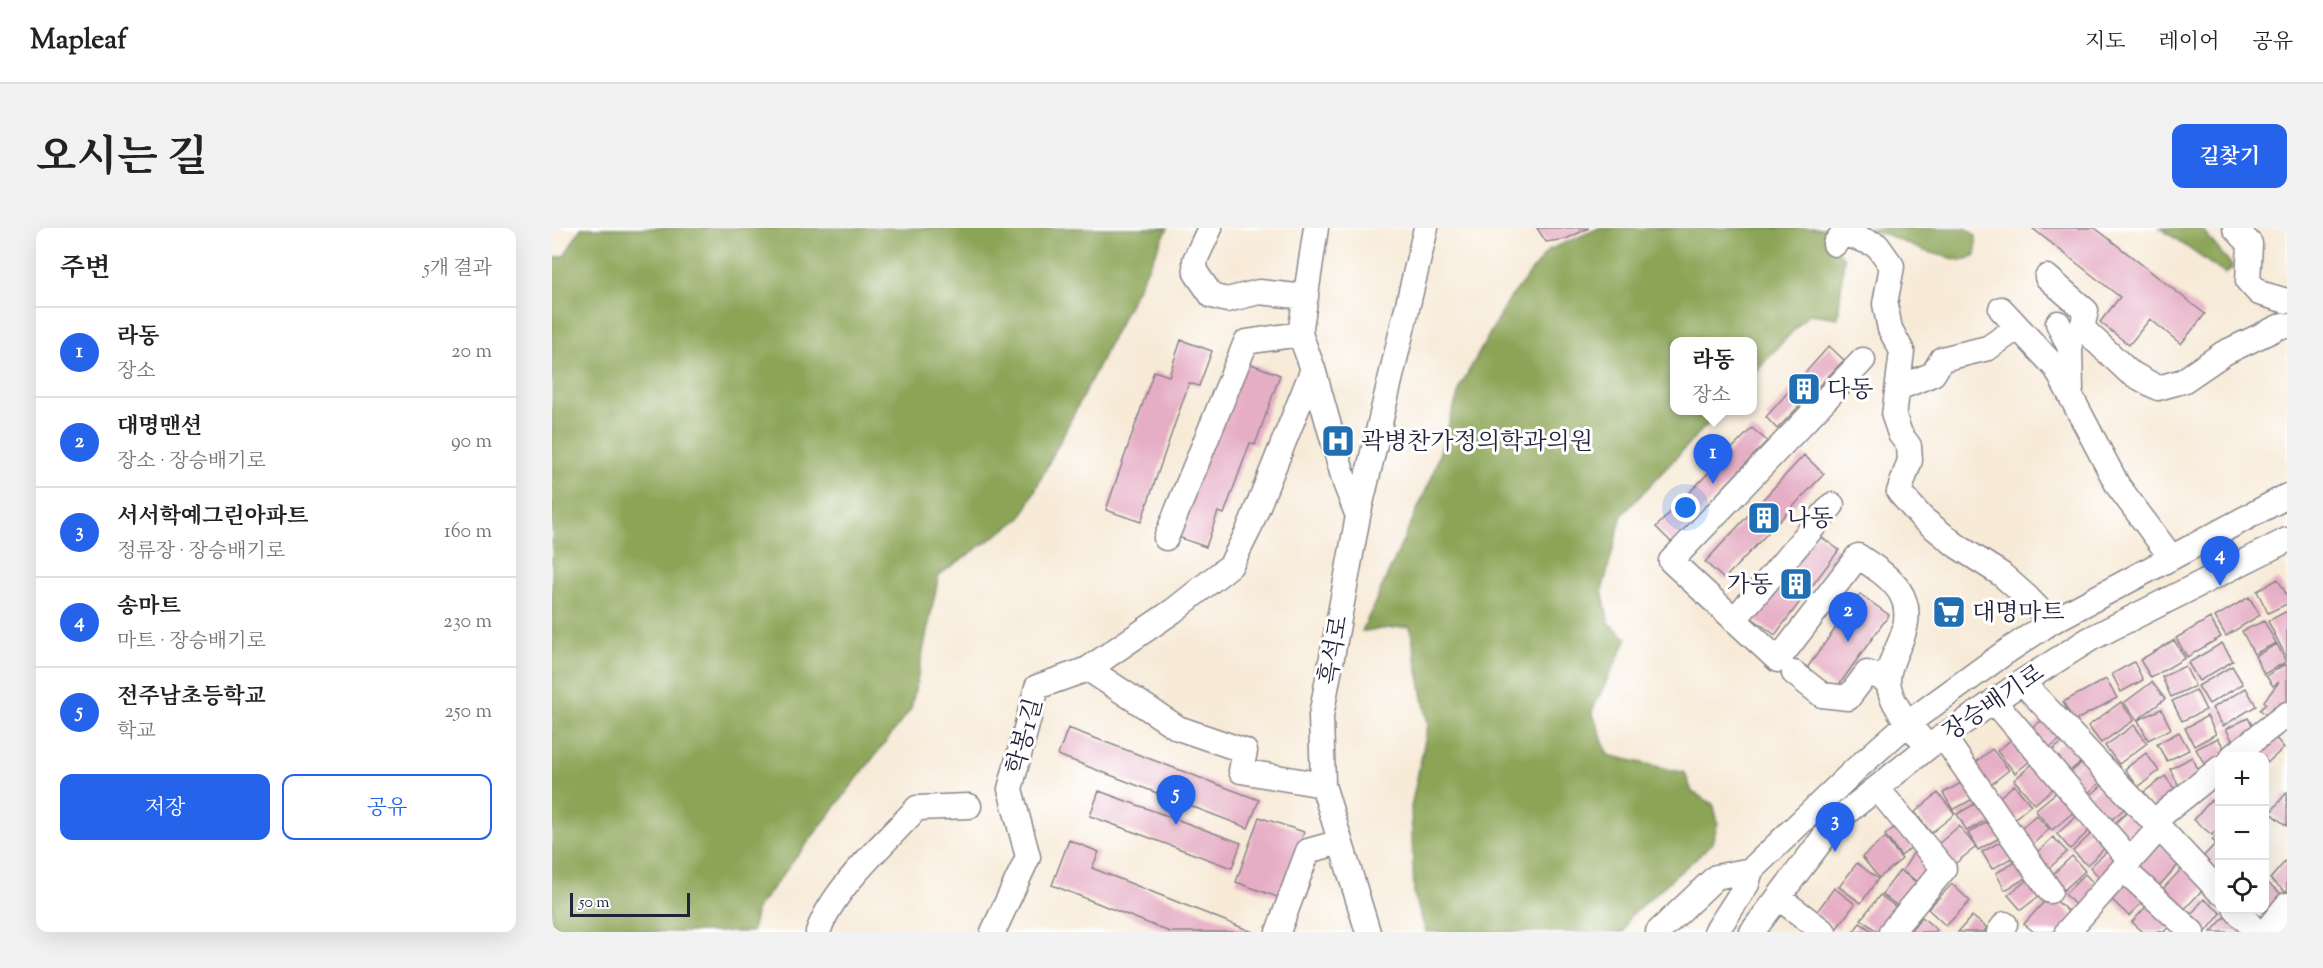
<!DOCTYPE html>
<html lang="ko">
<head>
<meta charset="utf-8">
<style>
	body { margin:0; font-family:"Sorts Mill Goudy","Noto Serif KR",serif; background:#f2f2f2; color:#222 }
	.controls { position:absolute; right:18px; bottom:18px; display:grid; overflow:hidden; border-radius:12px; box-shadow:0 6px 24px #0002 }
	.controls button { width:54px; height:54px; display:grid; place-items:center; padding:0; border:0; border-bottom:2px solid #e0e0e0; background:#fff; color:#222; font:30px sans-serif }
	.scale { position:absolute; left:18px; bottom:15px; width:120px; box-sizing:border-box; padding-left:6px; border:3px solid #22223b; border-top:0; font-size:16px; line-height:21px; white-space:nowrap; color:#22223b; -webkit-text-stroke:4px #fff; paint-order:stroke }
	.you { position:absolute; left:1134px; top:280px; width:21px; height:21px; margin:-15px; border:4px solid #fff; border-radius:50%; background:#1a73e8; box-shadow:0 0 0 9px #1a73e833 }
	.badge { display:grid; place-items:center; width:39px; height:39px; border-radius:50%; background:#2563eb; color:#fff; font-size:20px; font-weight:700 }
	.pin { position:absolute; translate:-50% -50px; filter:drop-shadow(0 2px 3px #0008) }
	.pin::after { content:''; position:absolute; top:32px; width:21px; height:18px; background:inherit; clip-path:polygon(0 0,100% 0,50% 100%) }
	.popup { position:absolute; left:1118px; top:109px; width:87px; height:78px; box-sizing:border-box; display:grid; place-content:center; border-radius:12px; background:#fff; filter:drop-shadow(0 2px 4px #0005); font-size:20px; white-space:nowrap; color:#767676 }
	.popup b { font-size:22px; color:#222 }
	.popup::after { content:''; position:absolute; left:50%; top:100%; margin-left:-12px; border:12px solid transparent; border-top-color:#fff }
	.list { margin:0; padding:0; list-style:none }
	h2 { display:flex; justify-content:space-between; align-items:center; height:78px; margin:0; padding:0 24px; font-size:26px }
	h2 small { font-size:20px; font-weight:400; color:#767676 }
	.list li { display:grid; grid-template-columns:39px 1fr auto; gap:18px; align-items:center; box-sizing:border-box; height:90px; padding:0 24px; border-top:2px solid #e0e0e0 }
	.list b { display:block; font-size:22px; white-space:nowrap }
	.list p { margin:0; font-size:20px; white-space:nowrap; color:#767676 }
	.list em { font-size:20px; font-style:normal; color:#767676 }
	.actions { display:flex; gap:12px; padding:18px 24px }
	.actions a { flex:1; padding:14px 0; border:2px solid #2563eb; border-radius:12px; text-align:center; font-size:21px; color:#2563eb }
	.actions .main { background:#2563eb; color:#fff }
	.icon { flex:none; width:33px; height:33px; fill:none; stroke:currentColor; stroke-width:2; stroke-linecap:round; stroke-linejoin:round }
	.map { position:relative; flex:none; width:1735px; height:704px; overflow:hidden; border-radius:12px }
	header { display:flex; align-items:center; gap:36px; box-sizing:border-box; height:84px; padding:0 30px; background:#fff; border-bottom:2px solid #e0e0e0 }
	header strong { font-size:28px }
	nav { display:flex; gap:33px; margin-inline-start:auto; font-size:21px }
	.intro { display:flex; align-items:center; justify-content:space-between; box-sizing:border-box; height:144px; padding:0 36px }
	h1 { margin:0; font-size:42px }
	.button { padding:15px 27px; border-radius:12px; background:#2563eb; color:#fff; font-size:21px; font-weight:700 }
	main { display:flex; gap:36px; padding:0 36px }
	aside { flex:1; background:#fff; border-radius:12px; box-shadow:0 6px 24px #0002 }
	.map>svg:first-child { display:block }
	.forest { fill:#8ba456; stroke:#566348; stroke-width:1.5 }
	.building { fill:#e6aec5 }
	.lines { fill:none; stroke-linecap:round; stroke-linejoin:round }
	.minor-casing { stroke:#8c8689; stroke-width:27 }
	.minor { stroke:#fff; stroke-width:24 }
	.labels { text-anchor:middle; stroke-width:6; stroke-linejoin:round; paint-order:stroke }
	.poi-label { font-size:24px; fill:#22223b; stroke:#fff; text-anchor:start }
	.street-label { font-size:24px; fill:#22223b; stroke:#fff }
</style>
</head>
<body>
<header>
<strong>Mapleaf</strong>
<nav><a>지도</a><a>레이어</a><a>공유</a></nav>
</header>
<div class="intro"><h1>오시는 길</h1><a class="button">길찾기</a></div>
<main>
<aside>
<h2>주변<small>5개 결과</small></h2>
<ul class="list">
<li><span class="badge">1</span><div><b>라동</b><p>장소</p></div><em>20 m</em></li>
<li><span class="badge">2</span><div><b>대명맨션</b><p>장소 · 장승배기로</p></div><em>90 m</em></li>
<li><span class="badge">3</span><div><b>서서학예그린아파트</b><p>정류장 · 장승배기로</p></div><em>160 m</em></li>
<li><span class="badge">4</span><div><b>송마트</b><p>마트 · 장승배기로</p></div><em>230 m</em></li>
<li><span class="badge">5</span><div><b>전주남초등학교</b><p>학교</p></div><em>250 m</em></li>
</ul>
<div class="actions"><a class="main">저장</a><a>공유</a></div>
</aside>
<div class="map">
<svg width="1735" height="704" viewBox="0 0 1735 704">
	<rect width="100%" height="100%" fill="#fff"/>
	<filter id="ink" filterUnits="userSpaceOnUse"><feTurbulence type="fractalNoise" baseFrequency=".0167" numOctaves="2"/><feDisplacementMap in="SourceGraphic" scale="12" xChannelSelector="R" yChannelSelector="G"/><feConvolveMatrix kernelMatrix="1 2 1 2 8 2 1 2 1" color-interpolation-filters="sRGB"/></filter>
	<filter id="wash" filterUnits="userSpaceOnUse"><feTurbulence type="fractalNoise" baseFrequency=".008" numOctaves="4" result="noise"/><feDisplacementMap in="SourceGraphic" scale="24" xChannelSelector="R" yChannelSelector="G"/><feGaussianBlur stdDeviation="1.35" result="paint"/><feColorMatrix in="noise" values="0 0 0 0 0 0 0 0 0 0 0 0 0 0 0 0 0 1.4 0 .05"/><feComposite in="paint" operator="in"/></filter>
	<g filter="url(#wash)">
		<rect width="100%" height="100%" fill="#f7ead7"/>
		<path class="forest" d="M 29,0 L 616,0 L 469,290 L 387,347 L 359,481 L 205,680 L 200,704 L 0,704 L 0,30 L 12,28 Z
			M 1047,0 L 1414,0 L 1424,8 L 1424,27 L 1411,33 L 1372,23 L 1333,6 L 1291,3 L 1277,15 L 1292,30 L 1286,90 L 1257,86 L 1200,147 L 1200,113 L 1122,113 L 1122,182 L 1168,183 L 1070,287 L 1050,363 L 1057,395 L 1075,411 L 1040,483 L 1056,527 L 1133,545 L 1140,564 L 1161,576 L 1166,594 L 1160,616 L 1077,689 L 1072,704 L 874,704 L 862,666 L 859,579 L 876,497 L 858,398 L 810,403 L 880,249 L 909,157 L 956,73 L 996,22 Z
			M 1608,0 L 1649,0 L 1681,39 L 1673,46 Z"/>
		<g id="blocks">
			<path class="building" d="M 985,0 L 1037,0 L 1014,11 L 994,14 Z
				M 1480,0 L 1543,0 L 1653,86 L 1629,116 L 1598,91 L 1577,117 L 1548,94 L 1568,69 Z
				M 629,112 L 660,123 L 647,158 L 637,155 L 589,294 L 554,282 L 602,143 L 617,148 Z
				M 1277,118 L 1292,132 L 1225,201 L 1214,189 Z
				M 694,134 L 728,147 L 703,217 L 698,215 L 672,286 L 666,284 L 654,319 L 623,308 Z
				M 1200,200 L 1215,213 L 1120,315 L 1104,299 Z
				M 1252,227 L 1272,246 L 1172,351 L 1153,334 Z
				M 1265,306 L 1287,322 L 1223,407 L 1200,390 Z
				M 1726,351 L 1735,368 L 1735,376 L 1716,385 L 1705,363 Z
				M 1308,366 L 1337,387 L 1284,461 L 1255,440 Z
				M 1697,369 L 1708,387 L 1674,408 L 1663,389 Z
				M 1735,383 L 1735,431 L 1716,393 Z
				M 1658,390 L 1669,409 L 1635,429 L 1624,410 Z
				M 1712,393 L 1724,415 L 1702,426 L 1690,403 Z
				M 1622,412 L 1633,430 L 1599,450 L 1588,432 Z
				M 1670,415 L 1681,433 L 1647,453 L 1636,435 Z
				M 1725,416 L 1734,434 L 1712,446 L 1703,428 Z
				M 1582,434 L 1591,452 L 1569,464 L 1560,446 Z
				M 1733,436 L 1735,439 L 1735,480 L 1721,491 L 1708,482 L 1714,476 L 1712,473 L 1727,454 L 1721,458 L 1714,448 Z
				M 1633,438 L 1643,458 L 1619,469 L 1610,449 Z
				M 1680,438 L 1691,456 L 1657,476 L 1646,458 Z
				M 1554,451 L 1565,470 L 1522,493 L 1511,474 Z
				M 1600,454 L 1613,471 L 1585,492 L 1572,475 Z
				M 1694,460 L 1704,478 L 1671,498 L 1660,480 Z
				M 1644,462 L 1654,482 L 1630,493 L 1620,473 Z
				M 1569,474 L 1582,492 L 1549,515 L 1536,498 Z
				M 1609,481 L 1619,501 L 1596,512 L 1586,492 Z
				M 1497,487 L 1514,507 L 1490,526 L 1473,505 Z
				M 1655,488 L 1664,506 L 1642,518 L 1633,500 Z
				M 1696,490 L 1706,507 L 1684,519 L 1674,501 Z
				M 1582,497 L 1595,515 L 1567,536 L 1553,518 Z
				M 516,500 L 707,572 L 696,600 L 506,527 Z
				M 1627,504 L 1637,522 L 1615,533 L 1605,516 Z
				M 1464,508 L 1482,530 L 1463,545 L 1445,523 Z
				M 1517,509 L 1534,530 L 1510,549 L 1493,528 Z
				M 1723,509 L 1732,520 L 1715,535 L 1712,528 L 1709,528 L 1706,525 Z
				M 1666,510 L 1676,527 L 1654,539 L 1644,521 Z
				M 1440,521 L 1457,542 L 1433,561 L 1417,540 Z
				M 1594,525 L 1607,543 L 1586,559 L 1573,541 Z
				M 1640,529 L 1649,547 L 1627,558 L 1618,541 Z
				M 1536,530 L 1553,551 L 1530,570 L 1513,549 Z
				M 1485,532 L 1506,556 L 1483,576 L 1462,552 Z
				M 1613,548 L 1626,566 L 1605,582 L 1592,564 Z
				M 1416,551 L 1426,568 L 1401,582 L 1391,565 Z
				M 1556,552 L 1577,577 L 1553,597 L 1532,573 Z
				M 1462,557 L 1479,577 L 1456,596 L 1439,576 Z
				M 547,563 L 689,615 L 680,640 L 538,588 Z
				M 1506,563 L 1523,583 L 1500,602 L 1483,582 Z
				M 1735,564 L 1735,598 L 1718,585 Z
				M 1386,565 L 1403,586 L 1379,605 L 1363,584 Z
				M 1430,572 L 1440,589 L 1415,603 L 1405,586 Z
				M 1659,572 L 1668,579 L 1668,597 L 1660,607 L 1642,592 Z
				M 1578,581 L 1596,599 L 1579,624 L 1557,601 Z
				M 1484,587 L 1497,601 L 1476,621 L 1463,606 Z
				M 1526,587 L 1539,601 L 1518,621 L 1505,606 Z
				M 707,589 L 752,604 L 728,670 L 684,654 Z
				M 1441,591 L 1451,608 L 1426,622 L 1416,605 Z
				M 1350,593 L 1366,614 L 1349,628 L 1333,607 Z
				M 1407,598 L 1424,619 L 1400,638 L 1384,618 Z
				M 1542,603 L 1555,618 L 1535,637 L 1521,623 Z
				M 1668,603 L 1668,647 L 1649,631 L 1664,615 L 1660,612 Z
				M 1501,609 L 1515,624 L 1494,643 L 1481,629 Z
				M 1333,610 L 1350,631 L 1327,650 L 1310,629 Z
				M 1455,610 L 1465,627 L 1440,641 L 1430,624 Z
				M 517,612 L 547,624 L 540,640 L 701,704 L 618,704 L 500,657 Z
				M 1607,614 L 1629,634 L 1603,662 L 1581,642 Z
				M 1559,620 L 1572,634 L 1551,654 L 1538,639 Z
				M 1364,621 L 1383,633 L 1368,655 L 1350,643 Z
				M 1520,628 L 1533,643 L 1512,662 L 1499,648 Z
				M 1469,631 L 1478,648 L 1453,662 L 1444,645 Z
				M 1735,631 L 1735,665 L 1718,651 Z
				M 1305,635 L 1326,651 L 1309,675 L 1287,659 Z
				M 1633,637 L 1655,657 L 1629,685 L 1607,665 Z
				M 1348,642 L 1369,658 L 1351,682 L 1330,666 Z
				M 1533,646 L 1547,661 L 1526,680 L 1513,666 Z
				M 1574,648 L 1595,669 L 1577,688 L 1555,667 Z
				M 1479,649 L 1491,665 L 1469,682 L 1456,667 Z
				M 1716,655 L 1733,669 L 1716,689 L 1707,682 L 1712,682 L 1712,659 Z
				M 1400,656 L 1418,673 L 1394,698 L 1376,681 Z
				M 1282,660 L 1303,676 L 1285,700 L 1264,685 Z
				M 1328,667 L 1349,683 L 1334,704 L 1326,704 L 1309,691 Z
				M 1498,667 L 1521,688 L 1506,704 L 1482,704 L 1472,696 Z
				M 1652,671 L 1669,685 L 1654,704 L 1635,691 Z
				M 1598,674 L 1620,695 L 1612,704 L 1591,704 L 1580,694 Z
				M 1677,684 L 1699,704 L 1659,704 Z
				M 1420,688 L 1435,700 L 1432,704 L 1406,704 Z
				M 1370,689 L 1385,702 L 1383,704 L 1357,704 Z
				M 1308,695 L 1322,704 L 1301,704 Z"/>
		</g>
	</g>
	<g filter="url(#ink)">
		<use href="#blocks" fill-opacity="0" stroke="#8c8689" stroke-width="1.5"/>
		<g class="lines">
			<g class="minor-casing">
				<path id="minor" d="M 658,0 L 643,32 L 644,45 L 660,68 L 675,72 L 707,64 L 754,69
					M 764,0 L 748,106 L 761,141 L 793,255 L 806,288 L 769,488 L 771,557 L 816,704
					M 1683,0 L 1698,16 L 1696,53 L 1707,65 L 1735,73
					M 1283,16 L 1291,5 L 1325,17 L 1340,38 L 1333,76 L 1338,101 L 1350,123 L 1342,188 L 1348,206 L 1357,218 L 1358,232 L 1347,264 L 1370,290 L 1405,318 L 1449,346 L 1475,369 L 1499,394
					M 1495,49 L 1534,83 L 1530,100 L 1577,144 L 1606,160 L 1631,153 L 1672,125 L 1731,97 L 1735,98
					M 1449,81 L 1504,140 L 1566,258 L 1619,329
					M 1506,95 L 1518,120 L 1519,161
					M 1311,132 L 1119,333 L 1226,432 L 1306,328 C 1339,350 1367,368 1349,412 C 1344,424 1336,439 1336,452 C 1337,476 1361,501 1376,519
					M 1347,160 L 1381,146 L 1390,131 L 1436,120 L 1465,100
					M 806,288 L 874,0
					M 614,310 L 694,114 L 748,106
					M 1182,392 L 1280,277
					M 536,441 L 626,500 L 693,523 L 689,543 L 771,557
					M 1242,445 L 1270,467 L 1296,470 L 1315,445 L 1336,452
					M 1470,454 L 1668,664
					M 1442,473 L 1578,632
					M 1391,508 L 1498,663
					M 1681,528 L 1735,486
					M 1325,560 L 1392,641 L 1339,704
					M 1601,594 L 1668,540
					M 1571,641 L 1640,704
					M 1227,670 L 1272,704
					M 1684,682 L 1705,704
					M 266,704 C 281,660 333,615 365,580 L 417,578
					M 441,704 L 476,629 L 458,561 L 485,459 L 536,441 L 621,383 L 679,337 L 696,303 L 761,141
					M 726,704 L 756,623 L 788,614
					M 1106,704 L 1164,649 L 1199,642
					M 1164,704 L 1195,656 L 1199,642 L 1305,540 L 1356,495 L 1451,426 L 1499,394 L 1735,268
					M 1200,704 L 1285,592 L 1376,519 L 1470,454 L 1538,411 L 1735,312
					M 1447,704 L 1453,696
					M 1515,704 L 1607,600
					M 1713,704 L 1735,677"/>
			</g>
			<use href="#minor" class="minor"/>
		</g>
	</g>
	<defs>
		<g id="building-square" transform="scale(1.725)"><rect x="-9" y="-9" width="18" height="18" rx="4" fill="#1f6fb2" stroke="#fff"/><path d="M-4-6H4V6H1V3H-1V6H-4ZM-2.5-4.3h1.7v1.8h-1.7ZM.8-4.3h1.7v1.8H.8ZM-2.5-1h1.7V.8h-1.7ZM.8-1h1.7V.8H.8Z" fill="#fff"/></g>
		<g id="hospital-square" transform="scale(1.725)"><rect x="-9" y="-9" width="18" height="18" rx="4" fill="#1f6fb2" stroke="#fff"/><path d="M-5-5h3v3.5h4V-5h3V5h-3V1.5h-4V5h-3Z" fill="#fff"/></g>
		<g id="supermarket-square" transform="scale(1.725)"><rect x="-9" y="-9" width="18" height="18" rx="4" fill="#1f6fb2" stroke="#fff"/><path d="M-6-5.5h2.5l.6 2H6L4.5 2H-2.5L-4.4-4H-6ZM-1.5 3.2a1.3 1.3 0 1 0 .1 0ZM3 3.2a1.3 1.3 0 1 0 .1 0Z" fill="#fff"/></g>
	</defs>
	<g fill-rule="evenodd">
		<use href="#building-square" x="1252" y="161"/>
		<use href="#hospital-square" x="786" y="213"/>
		<use href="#building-square" x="1212" y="290"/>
		<use href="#building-square" x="1244" y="356"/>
		<use href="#supermarket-square" x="1397" y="384"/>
	</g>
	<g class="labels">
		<g class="poi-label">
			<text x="1275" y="169">다동</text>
			<text x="809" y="221">곽병찬가정의학과의원</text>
			<text x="1235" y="298">나동</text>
			<text x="1221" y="364" text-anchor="end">가동</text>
			<text x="1420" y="392">대명마트</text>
		</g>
		<g class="street-label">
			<text transform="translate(781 422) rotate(-80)" y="8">흑석로</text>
			<text transform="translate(1441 474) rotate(-34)" y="8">장승배기로</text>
			<text transform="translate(472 508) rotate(-75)" y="8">학봉1길</text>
		</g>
	</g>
</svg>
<div class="controls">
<button>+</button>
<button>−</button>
<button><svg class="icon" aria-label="locate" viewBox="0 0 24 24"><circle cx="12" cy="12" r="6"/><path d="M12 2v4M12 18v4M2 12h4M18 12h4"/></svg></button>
</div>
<div class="scale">50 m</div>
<div class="you"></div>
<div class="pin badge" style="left:1161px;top:256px">1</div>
<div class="popup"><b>라동</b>장소</div>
<div class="pin badge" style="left:1296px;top:414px">2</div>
<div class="pin badge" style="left:1283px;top:624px">3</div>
<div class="pin badge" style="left:1668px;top:358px">4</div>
<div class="pin badge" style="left:624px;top:597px">5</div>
</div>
</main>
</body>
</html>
